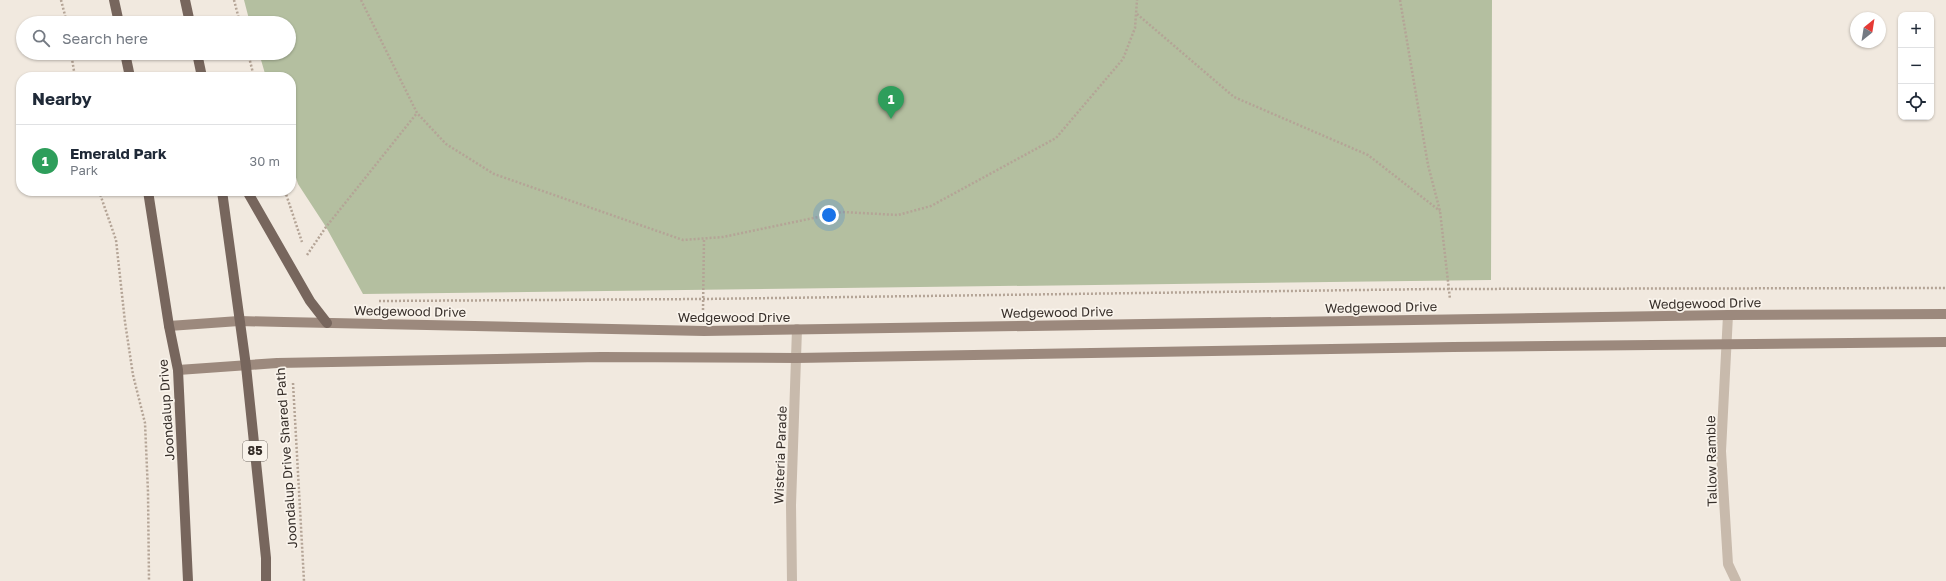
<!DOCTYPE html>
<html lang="en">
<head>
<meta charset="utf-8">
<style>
	body { margin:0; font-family:"Golos Text",sans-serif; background:#f6f6f7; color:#1f2937 }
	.controls { position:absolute; right:12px; top:12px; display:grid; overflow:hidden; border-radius:8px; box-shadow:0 1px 3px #0004 }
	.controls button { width:36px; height:36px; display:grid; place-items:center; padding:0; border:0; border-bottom:1px solid #e0e1e3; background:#fff; color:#1f2937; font:20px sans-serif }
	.compass { position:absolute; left:1850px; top:12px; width:36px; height:36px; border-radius:50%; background:#fff; box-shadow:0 1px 3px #0004; rotate:30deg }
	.you { position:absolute; left:829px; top:215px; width:14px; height:14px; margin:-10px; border:3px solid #fff; border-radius:50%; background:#1a73e8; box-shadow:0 0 0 6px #1a73e833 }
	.badge { display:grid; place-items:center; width:26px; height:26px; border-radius:50%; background:#7c3aed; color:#fff; font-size:13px; font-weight:700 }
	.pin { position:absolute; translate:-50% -33px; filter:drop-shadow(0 1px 2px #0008) }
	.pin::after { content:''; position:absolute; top:21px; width:14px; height:12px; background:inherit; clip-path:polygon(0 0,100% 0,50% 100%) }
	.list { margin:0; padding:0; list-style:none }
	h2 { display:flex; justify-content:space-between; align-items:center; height:52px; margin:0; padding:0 16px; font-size:17px }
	h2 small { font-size:13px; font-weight:400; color:#747a83 }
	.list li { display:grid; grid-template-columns:26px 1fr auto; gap:12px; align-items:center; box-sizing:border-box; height:72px; padding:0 16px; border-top:1px solid #e0e1e3 }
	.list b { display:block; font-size:15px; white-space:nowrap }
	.list p { margin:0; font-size:13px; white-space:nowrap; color:#747a83 }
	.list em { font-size:13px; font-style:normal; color:#747a83 }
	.icon { flex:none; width:22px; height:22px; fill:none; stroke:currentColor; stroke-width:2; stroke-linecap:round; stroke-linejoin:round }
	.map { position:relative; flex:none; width:1946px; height:581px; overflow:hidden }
	.search { position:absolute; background:#fff; box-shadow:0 1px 3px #0004; left:16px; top:16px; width:280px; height:44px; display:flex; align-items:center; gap:10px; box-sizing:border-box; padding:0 14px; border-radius:22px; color:#747a83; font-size:15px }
	.panel { position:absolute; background:#fff; box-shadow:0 1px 3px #0004; left:16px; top:72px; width:280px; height:124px; border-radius:16px }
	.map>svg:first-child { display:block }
	.green { fill:#b4bfa0 }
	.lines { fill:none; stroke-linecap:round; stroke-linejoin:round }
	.path { stroke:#b4a496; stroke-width:2.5; stroke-dasharray:2 2; stroke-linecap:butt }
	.street { stroke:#c8baac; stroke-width:10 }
	.secondary { stroke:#9c897d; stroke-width:10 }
	.primary { stroke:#77665d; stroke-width:10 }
	.labels { text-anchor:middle; stroke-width:3.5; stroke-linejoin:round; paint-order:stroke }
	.shield { fill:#f9f3eb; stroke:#716a64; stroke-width:1 }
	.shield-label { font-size:12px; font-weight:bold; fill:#372f2a }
	.street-label { font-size:13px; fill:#372f2a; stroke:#f9f3eb }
</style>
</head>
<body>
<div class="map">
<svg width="1946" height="581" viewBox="0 0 1946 581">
	<rect width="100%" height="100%" fill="#f1e9df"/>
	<path class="green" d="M 244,0 L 1492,0 L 1491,280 L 363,294 L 326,227 L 298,184 L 291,161 L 291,77 L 266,77 L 259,53 L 289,53 L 289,23 L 250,23 Z"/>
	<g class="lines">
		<path class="path" d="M 61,0 L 67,23
			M 234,0 L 240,23
			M 361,0 L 417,113 L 446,144 L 494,174 L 683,240 L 723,237 L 842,212 L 898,215 L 931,206 L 1056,138 L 1123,59 L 1135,28 L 1137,0
			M 1400,0 L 1428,165 L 1440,211 L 1450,299
			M 1137,14 L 1234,97 L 1368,155 L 1440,211
			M 71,53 L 75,77
			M 248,53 L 254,77
			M 99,191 L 116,240 L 125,322 L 133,375 L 145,423 L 148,492 L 149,581
			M 285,191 L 302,242
			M 307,255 L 326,227 L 417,113
			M 379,301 L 703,299 L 1434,289 L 1946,288
			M 703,310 L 704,239
			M 293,383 L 304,581"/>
		<path class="street" d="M 1728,315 L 1721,451 L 1728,564 L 1736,581
			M 792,581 L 791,505 L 797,329"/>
		<path class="secondary" d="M 169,326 L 239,321 L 284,322 L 704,331 L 1728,315 L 1946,314
			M 178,370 L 277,363 L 601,357 L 796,358 L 1453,347 L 1946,342"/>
		<path class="primary" d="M 114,0 L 119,23
			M 185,0 L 190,23
			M 125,53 L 130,77
			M 197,53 L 202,77
			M 148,191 L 169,326 L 178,370 L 188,581
			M 222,191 L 246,366 L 266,558 L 266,581
			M 247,191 L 310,301 L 327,323"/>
	</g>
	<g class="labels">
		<rect class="shield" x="243" y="441" width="24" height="20" rx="3"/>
		<g class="shield-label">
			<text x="255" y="455">85</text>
		</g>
		<g class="street-label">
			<text transform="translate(1705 303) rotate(-1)" y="5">Wedgewood Drive</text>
			<text transform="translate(1381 307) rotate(-1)" y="5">Wedgewood Drive</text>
			<text transform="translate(410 311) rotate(1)" y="5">Wedgewood Drive</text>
			<text transform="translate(1057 312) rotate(-1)" y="5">Wedgewood Drive</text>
			<text x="734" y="322">Wedgewood Drive</text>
			<text transform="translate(166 410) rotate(-94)" y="5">Joondalup Drive</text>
			<text transform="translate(780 455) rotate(-88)" y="5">Wisteria Parade</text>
			<text transform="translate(286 458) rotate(-94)" y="5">Joondalup Drive Shared Path</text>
			<text transform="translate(1711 461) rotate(-91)" y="5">Tallow Ramble</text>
		</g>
	</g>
</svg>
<div class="controls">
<button>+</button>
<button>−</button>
<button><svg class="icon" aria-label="locate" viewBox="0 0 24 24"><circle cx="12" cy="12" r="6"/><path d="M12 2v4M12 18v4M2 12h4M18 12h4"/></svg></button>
</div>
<svg class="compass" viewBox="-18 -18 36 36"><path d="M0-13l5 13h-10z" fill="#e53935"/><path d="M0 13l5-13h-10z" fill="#747a83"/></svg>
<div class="you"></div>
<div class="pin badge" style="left:891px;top:119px;background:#2e9e5b">1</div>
<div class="search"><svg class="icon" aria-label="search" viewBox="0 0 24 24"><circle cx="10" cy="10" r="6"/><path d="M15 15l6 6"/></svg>Search here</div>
<section class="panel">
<h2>Nearby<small></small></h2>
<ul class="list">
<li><span class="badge" style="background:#2e9e5b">1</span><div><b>Emerald Park</b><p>Park</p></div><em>30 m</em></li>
</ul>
</section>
</div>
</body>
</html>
